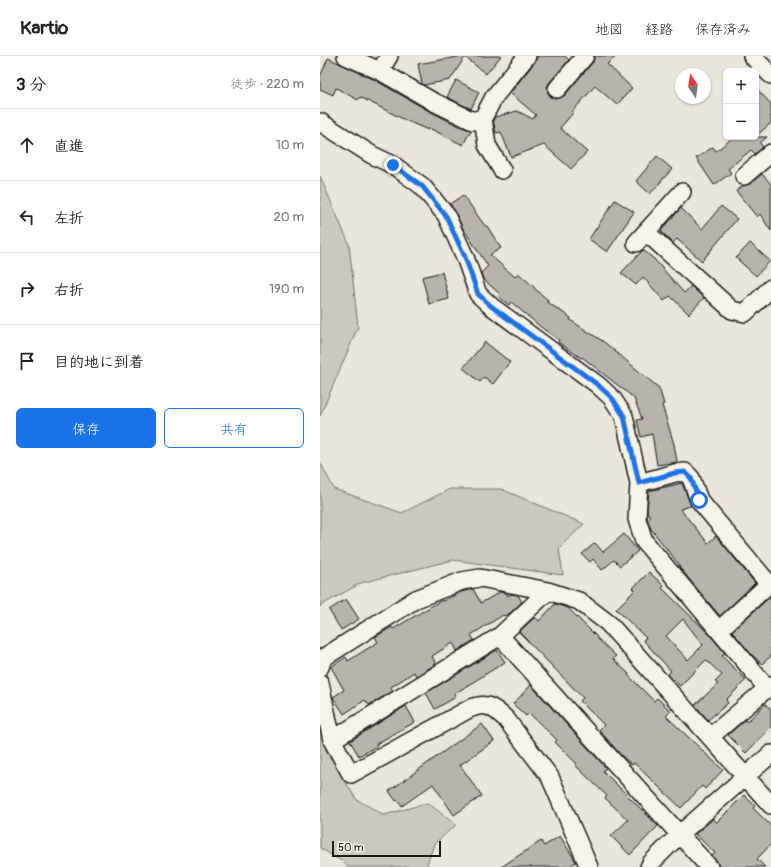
<!DOCTYPE html>
<html lang="ja">
<head>
<meta charset="utf-8">
<style>
	body { margin:0; font-family:Pangolin,"Klee One",sans-serif; background:#f6f6f6; color:#222 }
	.controls { position:absolute; right:12px; top:12px; display:grid; overflow:hidden; border-radius:6px; box-shadow:0 1px 3px #0004 }
	.controls button { width:36px; height:36px; display:grid; place-items:center; padding:0; border:0; border-bottom:1px solid #e0e0e0; background:#fff; color:#222; font:20px sans-serif }
	.compass { position:absolute; left:355px; top:12px; width:36px; height:36px; border-radius:50%; background:#fff; box-shadow:0 1px 3px #0004; rotate:347deg }
	.scale { position:absolute; left:12px; bottom:10px; width:109px; box-sizing:border-box; padding-left:4px; border:2px solid #1c1c1c; border-top:0; font-size:11px; line-height:14px; white-space:nowrap; color:#1c1c1c; -webkit-text-stroke:3px #f7f3e8; paint-order:stroke }
	.stop { position:absolute; width:12px; height:12px; margin:-9px; border:3px solid #1a73e8; border-radius:50%; background:#fff }
	.stop.end { background:#1a73e8; border-color:#fff; box-shadow:0 1px 4px #0008 }
	.list { margin:0; padding:0; list-style:none }
	h2 { display:flex; justify-content:space-between; align-items:center; height:52px; margin:0; padding:0 16px; font-size:17px }
	h2 small { font-size:13px; font-weight:400; color:#767676 }
	.list li { display:grid; grid-template-columns:26px 1fr auto; gap:12px; align-items:center; box-sizing:border-box; height:72px; padding:0 16px; border-top:1px solid #e0e0e0 }
	.list b { display:block; font-size:15px; white-space:nowrap }
	.list em { font-size:13px; font-style:normal; color:#767676 }
	.actions { display:flex; gap:8px; padding:12px 16px }
	.actions a { flex:1; padding:9px 0; border:1px solid #1a73e8; border-radius:6px; text-align:center; font-size:14px; color:#1a73e8 }
	.actions .main { background:#1a73e8; color:#fff }
	.icon { flex:none; width:22px; height:22px; fill:none; stroke:currentColor; stroke-width:2; stroke-linecap:round; stroke-linejoin:round }
	.map { position:relative; flex:none; width:451px; height:811px; overflow:hidden }
	header { display:flex; align-items:center; gap:24px; box-sizing:border-box; height:56px; padding:0 20px; background:#fff; border-bottom:1px solid #e0e0e0 }
	header strong { font-size:19px }
	nav { display:flex; gap:22px; margin-inline-start:auto; font-size:14px }
	main { display:flex }
	aside { flex:1; background:#fff }
	.map>svg:first-child { display:block }
	.green { fill:#ccc8c0; stroke:#74726e }
	.building { fill:#b6b4ac; stroke:#1c1c1c; fill-rule:evenodd }
	.lines { fill:none; stroke-linecap:round; stroke-linejoin:round }
	.minor-casing { stroke:#1c1c1c; stroke-width:20 }
	.minor { stroke:#f7f3e8; stroke-width:17 }
	.route { stroke:#1a73e8; stroke-width:5 }
</style>
</head>
<body>
<header>
<strong>Kartio</strong>
<nav><a>地図</a><a>経路</a><a>保存済み</a></nav>
</header>
<main>
<aside>
<h2>3 分<small>徒歩 · 220 m</small></h2>
<ul class="list">
<li><svg class="icon" aria-label="ahead" viewBox="0 0 24 24"><path d="M12 20V5M6 11l6-6 6 6"/></svg><div><b>直進</b></div><em>10 m</em></li>
<li><svg class="icon" aria-label="left" viewBox="0 0 24 24"><path d="M17 20v-9H6M10 6l-5 5 5 5"/></svg><div><b>左折</b></div><em>20 m</em></li>
<li><svg class="icon" aria-label="right" viewBox="0 0 24 24"><path d="M7 20v-9h11M14 6l5 5-5 5"/></svg><div><b>右折</b></div><em>190 m</em></li>
<li><svg class="icon" aria-label="arrive" viewBox="0 0 24 24"><path d="M6 21V4h12l-3 4 3 4H6"/></svg><div><b>目的地に到着</b></div></li>
</ul>
<div class="actions"><a class="main">保存</a><a>共有</a></div>
</aside>
<div class="map">
<svg width="451" height="811" viewBox="0 0 451 811">
	<rect width="100%" height="100%" fill="#eae6dc"/>
	<filter id="ink" filterUnits="userSpaceOnUse"><feTurbulence type="fractalNoise" baseFrequency=".025" numOctaves="2"/><feDisplacementMap in="SourceGraphic" scale="8" xChannelSelector="R" yChannelSelector="G"/><feConvolveMatrix kernelMatrix="1 2 1 2 8 2 1 2 1" color-interpolation-filters="sRGB"/></filter>
	<g filter="url(#ink)">
		<path class="green" d="M 0,120 L 29,188 L 38,271 L 0,360 Z
			M 0,406 L 14,433 L 82,457 L 130,433 L 181,433 L 264,468 L 239,492 L 243,519 L 133,504 L 41,527 L 0,550 L 0,551 Z
			M 0,664 L 6,694 L 36,743 L 64,759 L 108,747 L 136,769 L 114,788 L 106,811 L 27,811 L 25,807 L 0,792 Z"/>
		<path class="building" d="M 143,0 L 181,0 L 166,18 L 145,1 L 130,24 L 104,29 L 102,28 L 98,8 Z
			M 218,0 L 245,0 L 249,4 L 229,27 L 227,31 L 228,37 L 231,41 L 235,43 L 240,42 L 245,39 L 273,6 L 275,0 L 297,0 L 287,8 L 312,32 L 297,49 L 275,30 L 252,56 L 253,57 L 240,72 L 267,96 L 251,113 L 224,89 L 191,101 L 181,76 L 176,77 L 173,64 L 175,61 L 197,55 L 213,63 L 216,59 L 190,37 L 215,6 Z
			M 8,2 L 55,24 L 107,54 L 141,71 L 151,74 L 143,89 L 109,72 L 108,74 L 87,65 L 40,41 L 38,44 L 16,32 L 13,39 L 0,33 L 0,21 Z
			M 136,24 L 159,36 L 151,53 L 127,41 Z
			M 436,32 L 451,48 L 451,67 L 436,80 Z
			M 414,81 L 447,81 L 440,87 L 443,91 L 435,98 L 431,94 L 408,113 L 411,117 L 394,129 L 376,102 L 393,91 L 396,95 Z
			M 337,100 L 352,113 L 330,138 L 316,125 Z
			M 442,118 L 451,128 L 451,175 L 440,158 L 437,161 L 416,135 L 423,130 L 430,128 Z
			M 143,139 L 165,170 L 167,170 L 181,192 L 170,199 L 195,221 L 198,217 L 214,231 L 214,232 L 228,244 L 227,246 L 251,262 L 250,264 L 284,286 L 339,332 L 344,348 L 342,349 L 354,388 L 357,406 L 337,409 L 332,378 L 321,381 L 317,364 L 322,363 L 314,342 L 262,301 L 261,302 L 238,286 L 239,284 L 222,272 L 191,246 L 189,249 L 178,240 L 180,238 L 163,223 L 161,217 L 168,210 L 142,171 L 135,155 L 130,148 Z
			M 295,144 L 314,156 L 287,196 L 269,183 Z
			M 401,150 L 417,163 L 382,205 L 357,183 L 353,187 L 341,175 L 361,152 L 382,173 Z
			M 430,187 L 450,205 L 436,220 L 416,202 Z
			M 323,194 L 334,203 L 364,237 L 371,230 L 384,242 L 369,258 L 350,240 L 344,245 L 323,221 L 316,229 L 301,217 Z
			M 122,216 L 129,243 L 109,248 L 102,221 Z
			M 165,286 L 190,306 L 173,328 L 164,321 L 160,326 L 143,312 Z
			M 362,427 L 371,450 L 360,453 L 388,487 L 396,480 L 435,527 L 400,560 L 359,511 L 360,510 L 331,473 L 327,462 L 330,461 L 327,455 L 329,435 Z
			M 304,478 L 318,495 L 300,510 L 294,504 L 282,514 L 273,503 L 270,506 L 262,498 L 275,487 L 283,496 Z
			M 329,516 L 344,530 L 342,532 L 389,578 L 405,597 L 402,600 L 426,624 L 406,644 L 408,647 L 388,664 L 375,649 L 398,628 L 395,626 L 402,619 L 386,604 L 360,630 L 348,618 L 351,615 L 323,584 L 326,582 L 296,553 L 315,534 L 313,532 ZM 363,563 L 383,589 L 368,604 L 346,580 Z
			M 153,533 L 161,547 L 180,536 L 187,537 L 188,540 L 191,538 L 198,539 L 202,546 L 190,557 L 184,560 L 183,559 L 151,579 L 154,584 L 137,595 L 133,587 L 112,600 L 116,608 L 96,620 L 94,616 L 71,631 L 73,635 L 49,649 L 45,644 L 24,658 L 13,641 L 24,634 L 11,611 L 26,601 L 28,605 L 58,586 L 55,581 L 72,571 L 73,573 L 122,544 L 123,545 L 141,536 Z
			M 451,540 L 451,600 L 442,608 L 430,597 L 412,575 Z
			M 26,543 L 39,563 L 21,574 L 9,554 Z
			M 235,548 L 248,552 L 277,581 L 276,581 L 296,600 L 293,603 L 309,618 L 308,619 L 334,645 L 337,642 L 351,655 L 346,660 L 403,714 L 385,733 L 382,730 L 361,752 L 314,707 L 312,709 L 300,698 L 279,674 L 284,669 L 260,645 L 263,642 L 199,576 L 215,561 L 219,565 Z
			M 177,594 L 185,606 L 134,638 L 136,641 L 115,653 L 106,637 Z
			M 211,629 L 286,712 L 283,715 L 338,770 L 310,799 L 291,780 L 308,764 L 285,742 L 287,740 L 255,709 L 257,708 L 235,686 L 237,684 L 209,657 L 206,660 L 193,648 Z
			M 445,648 L 451,653 L 451,671 L 426,697 L 408,679 L 425,664 L 427,666 Z
			M 86,650 L 95,666 L 56,688 L 57,690 L 39,700 L 30,685 Z
			M 162,668 L 174,685 L 140,709 L 162,740 L 134,759 L 113,728 L 82,750 L 78,744 L 76,745 L 69,735 Z
			M 424,739 L 435,750 L 433,752 L 451,770 L 451,788 L 437,803 L 445,811 L 399,811 L 397,805 L 392,800 L 395,797 L 375,778 L 393,763 L 397,766 Z
			M 240,780 L 256,806 L 248,811 L 181,811 L 221,785 L 224,790 Z"/>
		<g class="lines">
			<g class="minor-casing">
				<path id="minor" d="M 26,0 L 60,15 L 112,45 L 153,65 L 163,62
					M 432,0 L 451,19
					M 60,15 L 69,0
					M 237,33 L 265,0
					M 0,66 L 52,99 L 73,109 L 102,130 L 126,159 L 145,201 L 158,238 L 171,250 L 278,329 L 292,342 L 304,360 L 319,427 L 317,463 L 324,485 L 447,632
					M 182,114 L 167,89 L 163,62 L 174,41 L 207,0
					M 424,120 L 451,97
					M 326,176 L 412,254 L 425,257 L 451,232
					M 316,187 L 362,136
					M 319,427 L 355,417 L 365,416 L 371,422 L 379,444 L 449,528 L 399,574
					M 180,580 L 389,811
					M 0,611 L 3,602 L 96,543 L 142,525 L 160,522 L 228,535 L 259,545 L 288,567 L 451,749
					M 0,627 L 12,684 L 180,580 L 228,535
					M 390,681 L 451,629
					M 12,684 L 31,718 L 149,653 C 166,645 173,651 186,663 L 230,721 L 269,811
					M 329,811 L 331,807 L 360,778 L 451,698"/>
			</g>
			<use href="#minor" class="minor"/>
		</g>
	</g>
	<g class="lines" filter="url(#ink)">
		<path class="route" d="M 73,109 L 102,130 L 126,160 L 145,201 L 158,238 L 171,250 L 278,329 L 292,342 L 304,360 L 319,427 L 355,417 L 365,416 L 371,422 L 379,444"/>
	</g>
</svg>
<div class="controls">
<button>+</button>
<button>−</button>
</div>
<svg class="compass" viewBox="-18 -18 36 36"><path d="M0-13l5 13h-10z" fill="#e53935"/><path d="M0 13l5-13h-10z" fill="#767676"/></svg>
<div class="scale">50 m</div>
<div class="stop" style="left:379px;top:444px"></div>
<div class="stop end" style="left:73px;top:109px"></div>
</div>
</main>
</body>
</html>
